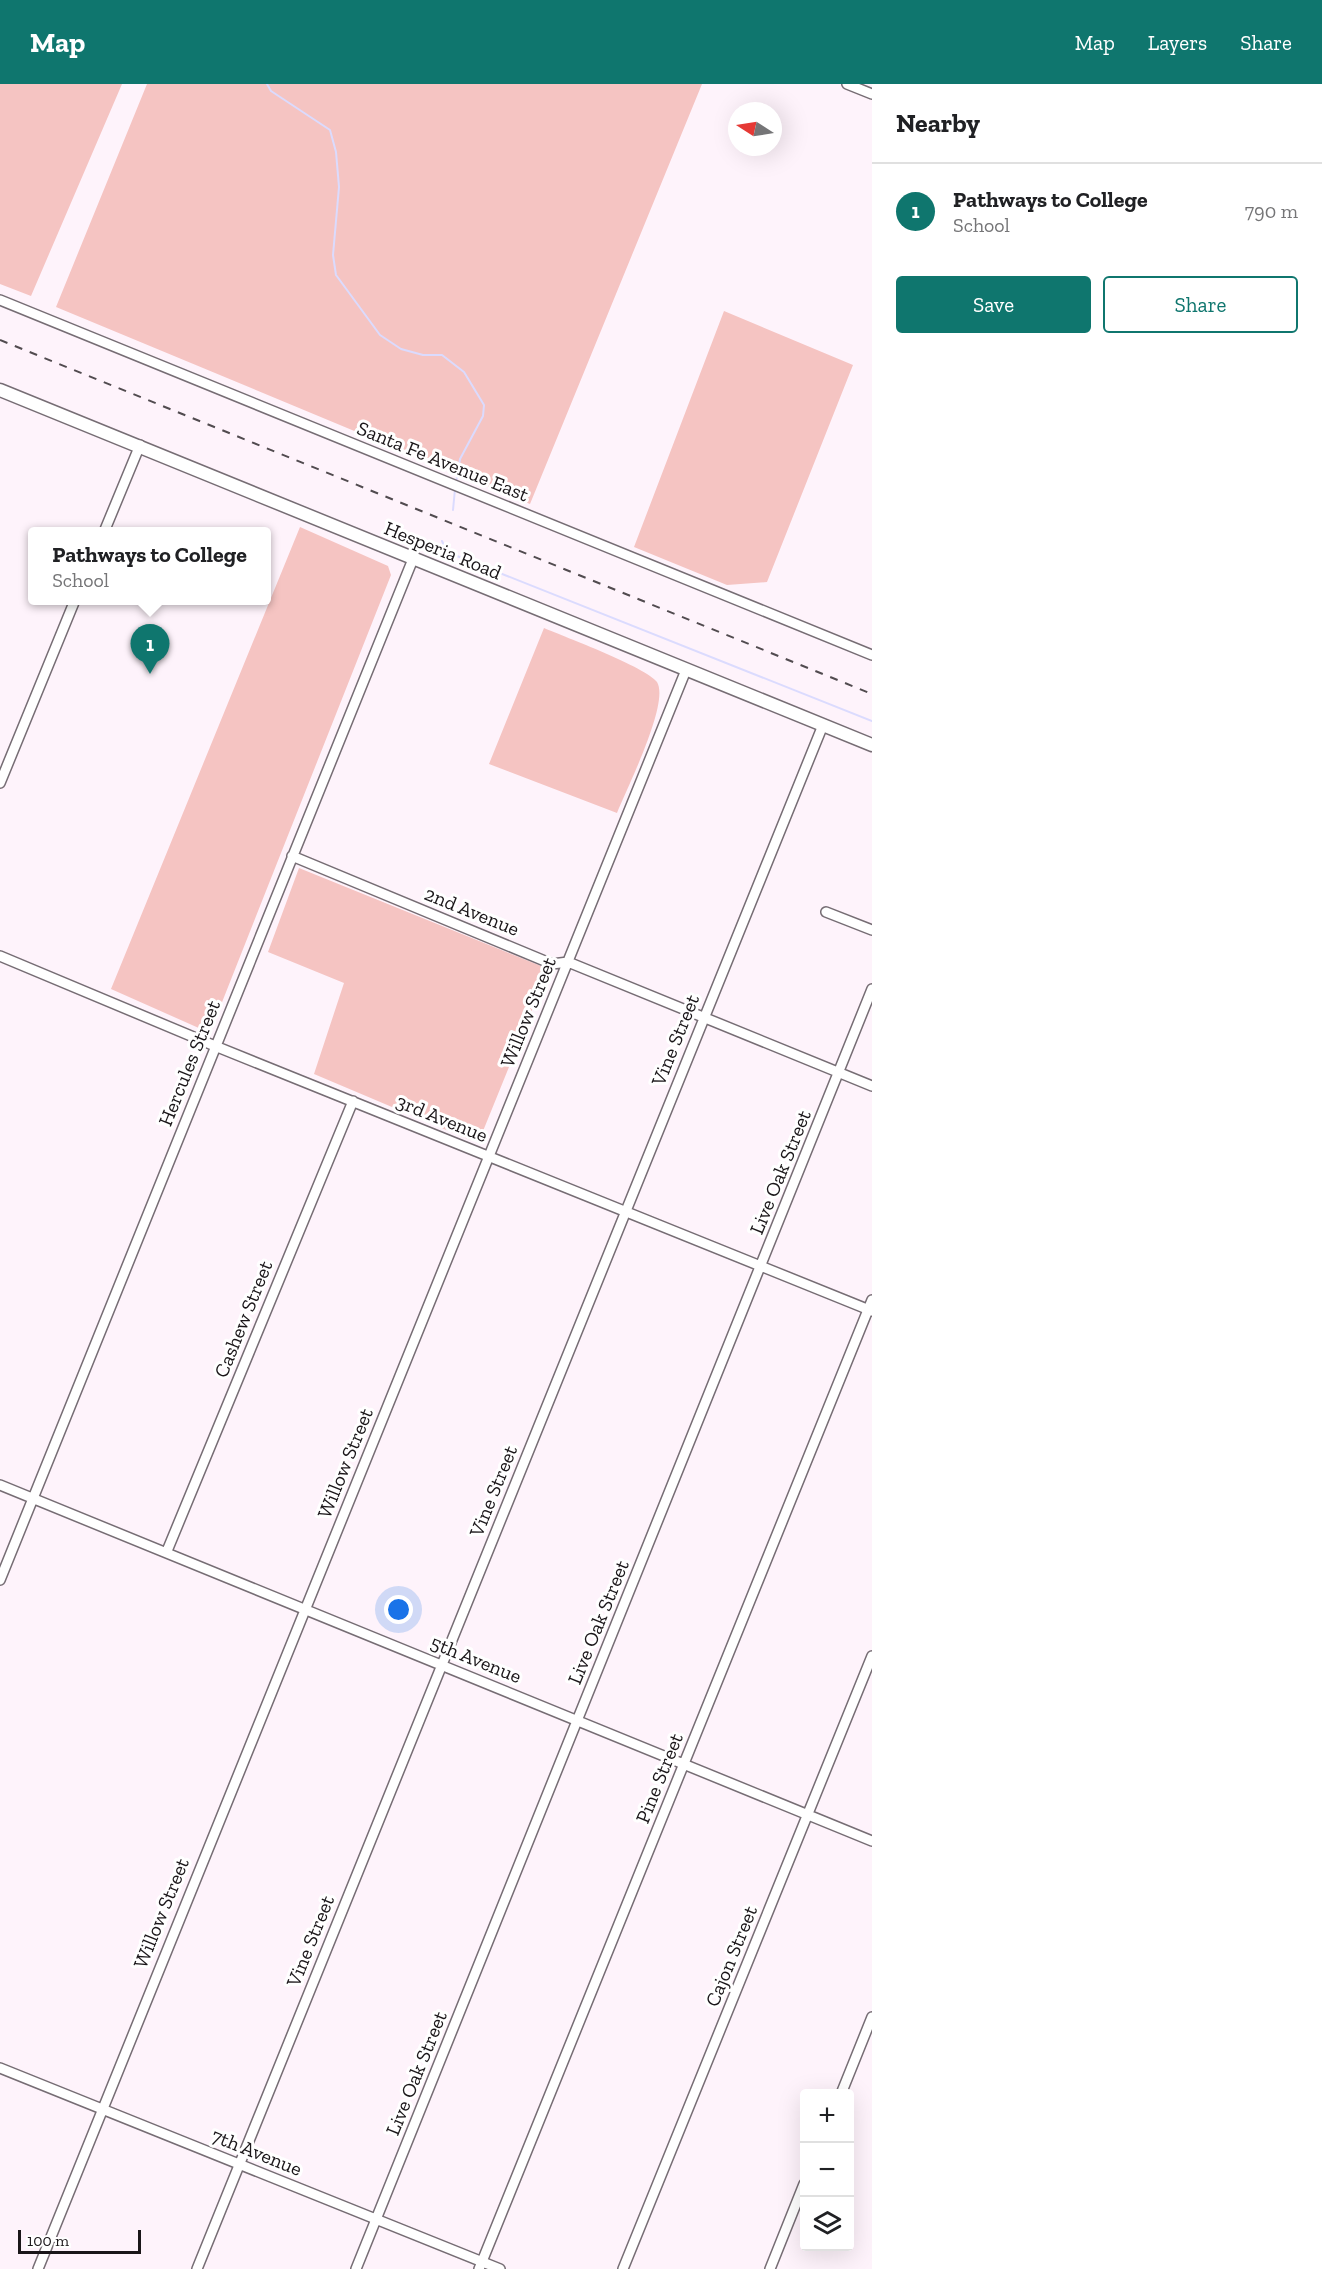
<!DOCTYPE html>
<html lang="en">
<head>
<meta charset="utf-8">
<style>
	body { margin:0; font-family:"Zilla Slab",serif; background:#f6f6f6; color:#202124 }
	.controls { position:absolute; right:18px; bottom:18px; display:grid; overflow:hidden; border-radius:6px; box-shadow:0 6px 24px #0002 }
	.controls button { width:54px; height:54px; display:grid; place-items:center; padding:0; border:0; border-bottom:2px solid #e0e0e0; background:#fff; color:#202124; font:30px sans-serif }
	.compass { position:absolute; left:728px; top:18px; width:54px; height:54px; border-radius:50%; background:#fff; box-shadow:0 6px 24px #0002; rotate:282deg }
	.scale { position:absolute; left:18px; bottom:15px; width:123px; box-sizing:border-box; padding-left:6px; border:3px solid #1a1619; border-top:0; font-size:16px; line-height:21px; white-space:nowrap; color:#1a1619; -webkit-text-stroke:4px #fff; paint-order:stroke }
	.you { position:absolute; left:399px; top:1526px; width:21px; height:21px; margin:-15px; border:4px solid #fff; border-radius:50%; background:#1a73e8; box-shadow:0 0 0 9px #1a73e833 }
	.badge { display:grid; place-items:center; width:39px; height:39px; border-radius:50%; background:#0f766e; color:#fff; font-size:20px; font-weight:700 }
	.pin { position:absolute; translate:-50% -50px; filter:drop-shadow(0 2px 3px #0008) }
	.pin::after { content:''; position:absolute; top:32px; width:21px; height:18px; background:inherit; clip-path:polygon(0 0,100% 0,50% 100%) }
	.popup { position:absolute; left:28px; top:443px; width:243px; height:78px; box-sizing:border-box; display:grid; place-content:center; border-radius:6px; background:#fff; filter:drop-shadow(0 2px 4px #0005); font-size:20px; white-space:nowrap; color:#757577 }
	.popup b { font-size:22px; color:#202124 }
	.popup::after { content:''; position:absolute; left:50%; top:100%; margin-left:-12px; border:12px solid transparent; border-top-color:#fff }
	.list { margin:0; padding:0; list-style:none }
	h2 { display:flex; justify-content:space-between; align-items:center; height:78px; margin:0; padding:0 24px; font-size:26px }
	h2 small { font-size:20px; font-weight:400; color:#757577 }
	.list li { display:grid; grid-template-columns:39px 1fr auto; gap:18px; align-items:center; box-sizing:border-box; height:96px; padding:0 24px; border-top:2px solid #e0e0e0 }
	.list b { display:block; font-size:22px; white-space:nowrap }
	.list p { margin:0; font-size:20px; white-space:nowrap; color:#757577 }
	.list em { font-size:20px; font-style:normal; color:#757577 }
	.actions { display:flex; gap:12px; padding:18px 24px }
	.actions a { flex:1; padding:14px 0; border:2px solid #0f766e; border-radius:6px; text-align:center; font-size:21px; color:#0f766e }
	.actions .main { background:#0f766e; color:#fff }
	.icon { flex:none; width:33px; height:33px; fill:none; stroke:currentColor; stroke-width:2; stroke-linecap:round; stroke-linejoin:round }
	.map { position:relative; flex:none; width:872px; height:2185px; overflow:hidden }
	header { display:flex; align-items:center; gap:36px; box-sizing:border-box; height:84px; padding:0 30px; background:#0f766e; color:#fff }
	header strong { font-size:28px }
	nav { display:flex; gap:33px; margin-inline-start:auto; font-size:21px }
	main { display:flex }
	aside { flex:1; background:#fff }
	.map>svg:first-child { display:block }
	.green { fill:#f5c4c2 }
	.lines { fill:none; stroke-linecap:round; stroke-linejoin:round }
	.stream { stroke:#dbdbfe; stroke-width:2 }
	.minor-casing { stroke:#766d74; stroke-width:12 }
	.major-casing { stroke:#766d74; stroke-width:15 }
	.minor { stroke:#fff; stroke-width:9 }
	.major { stroke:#fff; stroke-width:12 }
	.rail { stroke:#514b4f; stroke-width:2; stroke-dasharray:8 8; stroke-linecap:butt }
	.labels { text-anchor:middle; stroke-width:6; stroke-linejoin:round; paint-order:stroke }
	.street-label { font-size:20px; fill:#1a1619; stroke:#fff }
</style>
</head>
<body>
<header>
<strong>Map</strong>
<nav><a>Map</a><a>Layers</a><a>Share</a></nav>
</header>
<main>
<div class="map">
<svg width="872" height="2185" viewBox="0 0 872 2185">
	<rect width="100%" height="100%" fill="#fef3fb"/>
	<path class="green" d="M 0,0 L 122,0 L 31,212 L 0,200 Z
		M 147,0 L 702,0 L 530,420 L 56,223 Z
		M 724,227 L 853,281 L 767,498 L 727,501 L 634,463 Z
		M 300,443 L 388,482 L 391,491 L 213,941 L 201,945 L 111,905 Z
		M 544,544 C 565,553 646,583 657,598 C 670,619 626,706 617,729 L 489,680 Z
		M 299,784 L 541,882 L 545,894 L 481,1052 L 470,1056 L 314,990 L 344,899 L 268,868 Z"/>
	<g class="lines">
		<path class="stream" d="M 267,0 L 271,7 L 330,46 L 336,68 L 339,103 L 333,171 L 336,191 L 380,251 L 401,265 L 423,271 L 442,271 L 464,288 L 484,321 L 483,332 L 460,375 L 456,399
			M 453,426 L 455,405
			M 442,457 L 447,468 L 872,637"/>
		<g class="minor-casing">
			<path id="minor" d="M 847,0 L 872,10
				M 0,216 L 872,571
				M 104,448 L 140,361
				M 0,699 L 75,516
				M 292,772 L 552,880 L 568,878 L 872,1002
				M 826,828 L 872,846
				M 0,872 L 215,962 L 872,1227
				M 0,1401 L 872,1757
				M 167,1467 L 353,1017
				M 0,1496 L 413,475
				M 0,1984 L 500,2185
				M 841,2010 L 872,1933
				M 38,2185 L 686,586
				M 197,2185 L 823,641
				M 356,2185 L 872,905
				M 479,2185 L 872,1216
				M 623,2185 L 872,1572
				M 770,2185 L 804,2100"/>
		</g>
		<g class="major-casing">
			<path id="major" d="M 0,306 L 872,661"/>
		</g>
		<use href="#minor" class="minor"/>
		<use href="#major" class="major"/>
		<path class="rail" d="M 0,256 L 872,610"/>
	</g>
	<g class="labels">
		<g class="street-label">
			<text transform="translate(443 377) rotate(22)" y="7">Santa Fe Avenue East</text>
			<text transform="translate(443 466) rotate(22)" y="7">Hesperia Road</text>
			<text transform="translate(472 827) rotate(22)" y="7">2nd Avenue</text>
			<text transform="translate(528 928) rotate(-68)" y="7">Willow Street</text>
			<text transform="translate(675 956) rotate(-68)" y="7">Vine Street</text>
			<text transform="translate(189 979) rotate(-68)" y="7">Hercules Street</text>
			<text transform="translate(442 1034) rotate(22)" y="7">3rd Avenue</text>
			<text transform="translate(780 1088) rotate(-68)" y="7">Live Oak Street</text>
			<text transform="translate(243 1235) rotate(-68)" y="7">Cashew Street</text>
			<text transform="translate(345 1379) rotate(-68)" y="7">Willow Street</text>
			<text transform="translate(493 1407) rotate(-68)" y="7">Vine Street</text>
			<text transform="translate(598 1538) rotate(-68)" y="7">Live Oak Street</text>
			<text transform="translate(476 1575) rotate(22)" y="7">5th Avenue</text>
			<text transform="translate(659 1694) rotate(-68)" y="7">Pine Street</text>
			<text transform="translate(161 1829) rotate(-68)" y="7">Willow Street</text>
			<text transform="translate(310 1857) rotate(-68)" y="7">Vine Street</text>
			<text transform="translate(731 1872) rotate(-68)" y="7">Cajon Street</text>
			<text transform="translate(416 1989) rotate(-68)" y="7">Live Oak Street</text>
			<text transform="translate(257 2068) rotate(22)" y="7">7th Avenue</text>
		</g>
	</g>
</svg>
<div class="controls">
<button>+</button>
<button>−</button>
<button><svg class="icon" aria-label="layers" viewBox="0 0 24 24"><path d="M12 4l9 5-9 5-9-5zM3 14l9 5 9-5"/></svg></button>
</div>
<svg class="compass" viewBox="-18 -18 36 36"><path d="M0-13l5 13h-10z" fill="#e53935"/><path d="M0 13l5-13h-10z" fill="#757577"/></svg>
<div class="scale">100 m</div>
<div class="you"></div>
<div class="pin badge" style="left:150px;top:590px">1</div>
<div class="popup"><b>Pathways to College</b>School</div>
</div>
<aside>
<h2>Nearby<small></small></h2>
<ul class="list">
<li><span class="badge">1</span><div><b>Pathways to College</b><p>School</p></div><em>790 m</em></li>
</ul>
<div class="actions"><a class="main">Save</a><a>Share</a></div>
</aside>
</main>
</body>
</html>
